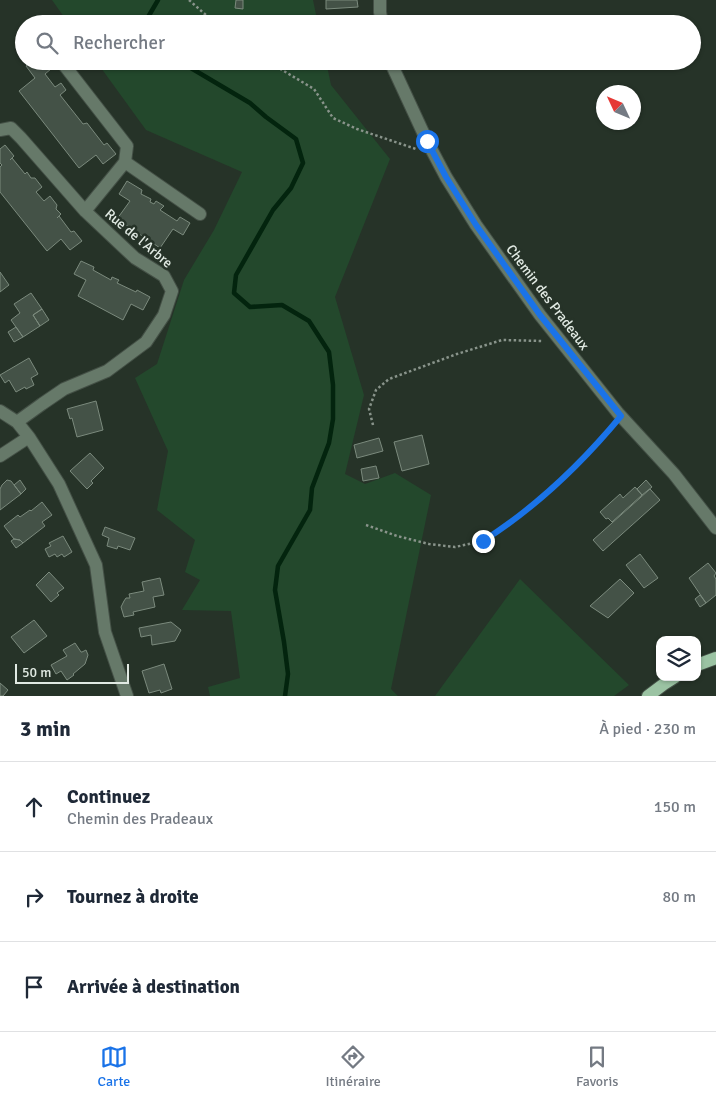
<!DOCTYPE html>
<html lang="fr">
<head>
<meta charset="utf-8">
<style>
	body { margin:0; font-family:Signika,sans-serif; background:#f2f2f3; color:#1f2937 }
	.controls { position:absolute; right:15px; bottom:15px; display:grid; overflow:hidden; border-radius:10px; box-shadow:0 1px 4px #0004 }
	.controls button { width:45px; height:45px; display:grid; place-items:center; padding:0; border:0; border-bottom:1px solid #e0e1e3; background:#fff; color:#1f2937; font:25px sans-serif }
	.compass { position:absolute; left:596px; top:85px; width:45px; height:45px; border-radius:50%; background:#fff; box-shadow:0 1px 4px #0004; rotate:314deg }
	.scale { position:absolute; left:15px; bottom:12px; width:114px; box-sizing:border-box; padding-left:5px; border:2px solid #e1eae3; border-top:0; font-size:14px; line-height:18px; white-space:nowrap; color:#e1eae3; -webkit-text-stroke:4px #263328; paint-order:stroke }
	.stop { position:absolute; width:15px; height:15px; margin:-11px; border:4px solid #1a73e8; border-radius:50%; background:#fff }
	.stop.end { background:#1a73e8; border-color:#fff; box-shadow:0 1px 5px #0008 }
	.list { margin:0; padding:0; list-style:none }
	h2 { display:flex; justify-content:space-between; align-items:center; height:65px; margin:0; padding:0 20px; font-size:21px }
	h2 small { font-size:16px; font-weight:400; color:#747a83 }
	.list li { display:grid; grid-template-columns:32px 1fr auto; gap:15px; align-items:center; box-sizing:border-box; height:90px; padding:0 20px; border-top:1px solid #e0e1e3 }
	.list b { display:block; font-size:19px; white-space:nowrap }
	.list p { margin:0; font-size:16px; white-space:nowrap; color:#747a83 }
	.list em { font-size:16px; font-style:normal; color:#747a83 }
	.icon { flex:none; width:28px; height:28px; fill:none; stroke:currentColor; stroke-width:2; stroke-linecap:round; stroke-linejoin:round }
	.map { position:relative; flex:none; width:716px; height:696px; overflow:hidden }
	.search { position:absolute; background:#fff; box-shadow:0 1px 4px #0004; left:15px; right:15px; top:15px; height:55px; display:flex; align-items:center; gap:12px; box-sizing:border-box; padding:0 18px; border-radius:28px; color:#747a83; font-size:19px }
	.sheet { height:335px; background:#fff }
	nav { display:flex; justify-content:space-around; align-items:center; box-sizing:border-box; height:70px; border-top:1px solid #e0e1e3; background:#fff; font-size:14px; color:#747a83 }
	nav a { display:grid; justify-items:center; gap:2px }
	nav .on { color:#1a73e8 }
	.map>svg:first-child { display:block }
	.green { fill:#23482c }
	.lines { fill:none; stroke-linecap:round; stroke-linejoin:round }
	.stream { stroke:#03240e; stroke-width:4.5 }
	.building { fill:#445247; stroke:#7b8a7d }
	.minor-casing { stroke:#445046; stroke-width:14 }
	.major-casing { stroke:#445046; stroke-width:14 }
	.path { stroke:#89948b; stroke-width:2.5; stroke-dasharray:2.5 2.5; stroke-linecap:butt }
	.minor { stroke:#667969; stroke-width:12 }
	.major { stroke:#9bc3a3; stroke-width:12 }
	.route { stroke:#1a73e8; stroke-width:6 }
	.labels { text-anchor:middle; stroke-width:5; stroke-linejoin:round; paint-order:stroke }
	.street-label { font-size:14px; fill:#e1eae3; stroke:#263328 }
</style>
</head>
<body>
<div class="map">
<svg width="716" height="696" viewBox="0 0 716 696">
	<rect width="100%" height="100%" fill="#263328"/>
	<path class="green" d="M 52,0 L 313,0 L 318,24 L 69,24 Z
		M 96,61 L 326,61 L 331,85 L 390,159 L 335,297 L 364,395 L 345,474 L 365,484 L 395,473 L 431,495 L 391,689 L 398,696 L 210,696 L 208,687 L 240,678 L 231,611 L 182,610 L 200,580 L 185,572 L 195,540 L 157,510 L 168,451 L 135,378 L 157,364 L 184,280 L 214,230 L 242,172 L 146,130 Z
		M 520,579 L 629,685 L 614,696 L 435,696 Z"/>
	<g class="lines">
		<path class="stream" d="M 144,24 L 158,0
			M 179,61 L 250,103 L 266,117 L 296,139 L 303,163 L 291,188 L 273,210 L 236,275 L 234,293 L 250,307 L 282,305 L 309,321 L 329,352 L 333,385 L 333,419 L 329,443 L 312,488 L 310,510 L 278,566 L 275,590 L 284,642 L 288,674 L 285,696"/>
	</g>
	<path class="building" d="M 236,0 L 243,0 L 243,9 L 235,8 Z
		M 326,0 L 357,0 L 358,7 L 326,9 Z
		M 32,61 L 45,61 L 51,69 L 45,74 L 55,87 L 61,83 L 66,90 L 60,95 L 83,124 L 87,123 L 104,145 L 107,143 L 116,154 L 103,164 L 96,155 L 79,168 L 19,91 L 35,78 L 26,66 Z
		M 5,145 L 14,156 L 10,160 L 12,158 L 25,174 L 27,172 L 31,178 L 35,178 L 42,187 L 36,192 L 44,201 L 50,196 L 57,205 L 56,209 L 61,214 L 57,218 L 59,216 L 71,232 L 74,231 L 82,241 L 70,250 L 61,239 L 47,251 L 0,192 L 0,167 L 2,165 L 0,163 L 0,149 Z
		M 127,181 L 142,190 L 141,194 L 151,199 L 150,202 L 154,204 L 156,201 L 164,206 L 160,210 L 177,221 L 180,217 L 190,223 L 183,235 L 173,229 L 160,248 L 117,219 L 130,201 L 119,194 Z
		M 81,261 L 94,267 L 93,270 L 111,280 L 112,277 L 119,280 L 117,283 L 136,292 L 137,290 L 150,297 L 143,310 L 131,304 L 123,320 L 78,296 L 86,280 L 74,274 Z
		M 0,272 L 9,285 L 0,292 Z
		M 31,293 L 42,309 L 33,315 L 40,326 L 23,337 L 11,320 L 20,313 L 14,304 Z
		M 42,309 L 49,320 L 40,326 L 33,315 Z
		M 16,327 L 23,337 L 14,342 L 8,332 Z
		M 29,358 L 38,374 L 31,378 L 34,385 L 26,389 L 25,387 L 16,392 L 9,380 L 5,383 L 0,375 Z
		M 96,401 L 103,430 L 77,437 L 72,418 L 70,419 L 67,409 Z
		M 422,435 L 429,464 L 402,471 L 394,442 Z
		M 379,438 L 383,451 L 357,458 L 354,445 Z
		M 90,453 L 104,468 L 91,481 L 93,483 L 87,489 L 70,471 Z
		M 376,466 L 379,478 L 363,481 L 361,469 Z
		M 7,480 L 11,481 L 21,494 L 0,510 L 0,489 L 2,485 Z
		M 20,480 L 26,489 L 21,494 L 14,485 Z
		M 646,480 L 652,487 L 642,495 L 637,489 Z
		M 635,487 L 642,495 L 612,522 L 608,518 L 606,519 L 600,512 L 620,494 L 623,498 Z
		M 650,489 L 660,500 L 603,551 L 593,540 Z
		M 42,502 L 52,515 L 42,522 L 45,526 L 23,543 L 20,540 L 14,539 L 4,526 L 18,515 L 20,517 L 30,510 L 31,511 Z
		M 105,527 L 135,538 L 130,550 L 118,546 L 117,549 L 107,546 L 109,538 L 102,535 Z
		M 63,536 L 72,552 L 64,557 L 62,554 L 57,557 L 55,554 L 49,557 L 45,549 L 51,546 L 49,543 Z
		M 14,539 L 20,540 L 23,543 L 16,548 L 11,541 Z
		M 640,554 L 658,578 L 644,588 L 626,565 Z
		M 708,563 L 716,573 L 714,576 L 716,579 L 716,595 L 706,603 L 689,578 Z
		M 49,572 L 64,588 L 57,593 L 59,595 L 51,602 L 36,585 Z
		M 160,578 L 164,595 L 153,597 L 155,607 L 133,612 L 134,615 L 124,617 L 121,607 L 124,601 L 126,598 L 130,598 L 129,594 L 144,591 L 142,582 Z
		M 620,579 L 634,593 L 608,618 L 590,606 Z
		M 700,595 L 706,603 L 700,607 L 695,599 Z
		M 34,620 L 47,636 L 24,653 L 11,637 Z
		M 171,622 L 181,630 L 175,641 L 152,645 L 151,635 L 141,637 L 139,628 Z
		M 75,643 L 81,652 L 82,652 L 86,650 L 88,655 L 85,664 L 73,674 L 74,675 L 67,680 L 61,671 L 56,674 L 51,665 L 67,656 L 63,650 Z
		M 164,664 L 172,689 L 161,693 L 160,690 L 149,693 L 142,671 Z
		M 0,683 L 8,690 L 3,696 L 0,696 Z"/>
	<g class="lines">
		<g class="minor-casing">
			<path id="minor" d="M 380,0 L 380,12 L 382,24
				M 61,61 L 127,146 L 125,162 L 85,211
				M 390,61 L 427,141 L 446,177 L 476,225 L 540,315 L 618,413 L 674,474 L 716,528
				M 0,130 L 11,128 L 21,138 L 85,211 L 135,258 L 164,276 L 172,291 L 164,315 L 146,342 L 107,371 L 64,389 L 42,404 L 17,422
				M 125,162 L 200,214
				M 0,411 L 17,422 L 29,437 L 0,456
				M 29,437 L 59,484 L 96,565 L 105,632 L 127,696"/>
		</g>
		<g class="major-casing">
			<path id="major" d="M 697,665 L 716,658
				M 648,696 L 664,684 L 675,677"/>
		</g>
		<path class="path" d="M 189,0 L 216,24
			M 267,61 L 314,89 L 333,118 L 357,129 L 416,149
			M 373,425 L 369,409 L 376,390 L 389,379 L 457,354 L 502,340 L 542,341
			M 366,525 L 397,536 L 429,544 L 455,547 L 483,541 L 507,526 L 552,488 L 599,443 L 612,427"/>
		<use href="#minor" class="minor"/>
		<use href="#major" class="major"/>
	</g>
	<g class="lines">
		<path class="route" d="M 427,141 L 446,177 L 476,225 L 540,315 L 621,416 C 582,463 535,508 483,541"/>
	</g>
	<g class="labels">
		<g class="street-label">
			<text transform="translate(139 238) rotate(40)" y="5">Rue de l'Arbre</text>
			<text transform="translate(548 297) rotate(53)" y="5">Chemin des Pradeaux</text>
		</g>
	</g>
</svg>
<div class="controls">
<button><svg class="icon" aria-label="layers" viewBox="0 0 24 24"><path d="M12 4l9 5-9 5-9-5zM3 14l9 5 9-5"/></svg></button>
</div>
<svg class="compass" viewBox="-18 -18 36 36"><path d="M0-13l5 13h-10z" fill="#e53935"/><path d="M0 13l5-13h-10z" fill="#747a83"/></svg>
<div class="scale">50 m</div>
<div class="stop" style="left:427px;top:141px"></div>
<div class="stop end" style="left:483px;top:541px"></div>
<div class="search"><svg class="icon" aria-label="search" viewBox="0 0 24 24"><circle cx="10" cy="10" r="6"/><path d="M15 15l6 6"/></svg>Rechercher</div>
</div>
<section class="sheet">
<h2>3 min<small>À pied · 230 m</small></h2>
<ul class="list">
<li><svg class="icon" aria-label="ahead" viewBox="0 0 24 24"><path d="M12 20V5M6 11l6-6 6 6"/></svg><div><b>Continuez</b><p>Chemin des Pradeaux</p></div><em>150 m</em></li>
<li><svg class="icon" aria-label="right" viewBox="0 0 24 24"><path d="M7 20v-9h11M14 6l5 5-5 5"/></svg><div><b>Tournez à droite</b></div><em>80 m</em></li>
<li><svg class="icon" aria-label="arrive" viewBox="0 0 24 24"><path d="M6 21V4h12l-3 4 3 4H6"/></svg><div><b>Arrivée à destination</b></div></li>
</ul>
</section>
<nav>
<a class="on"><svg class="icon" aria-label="map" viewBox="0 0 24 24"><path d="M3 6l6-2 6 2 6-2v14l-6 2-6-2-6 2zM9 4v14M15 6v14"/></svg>Carte</a>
<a><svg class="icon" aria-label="directions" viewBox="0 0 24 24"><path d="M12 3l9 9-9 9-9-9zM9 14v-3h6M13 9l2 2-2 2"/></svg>Itinéraire</a>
<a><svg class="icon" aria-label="saved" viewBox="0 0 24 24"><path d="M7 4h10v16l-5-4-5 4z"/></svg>Favoris</a>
</nav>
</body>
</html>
